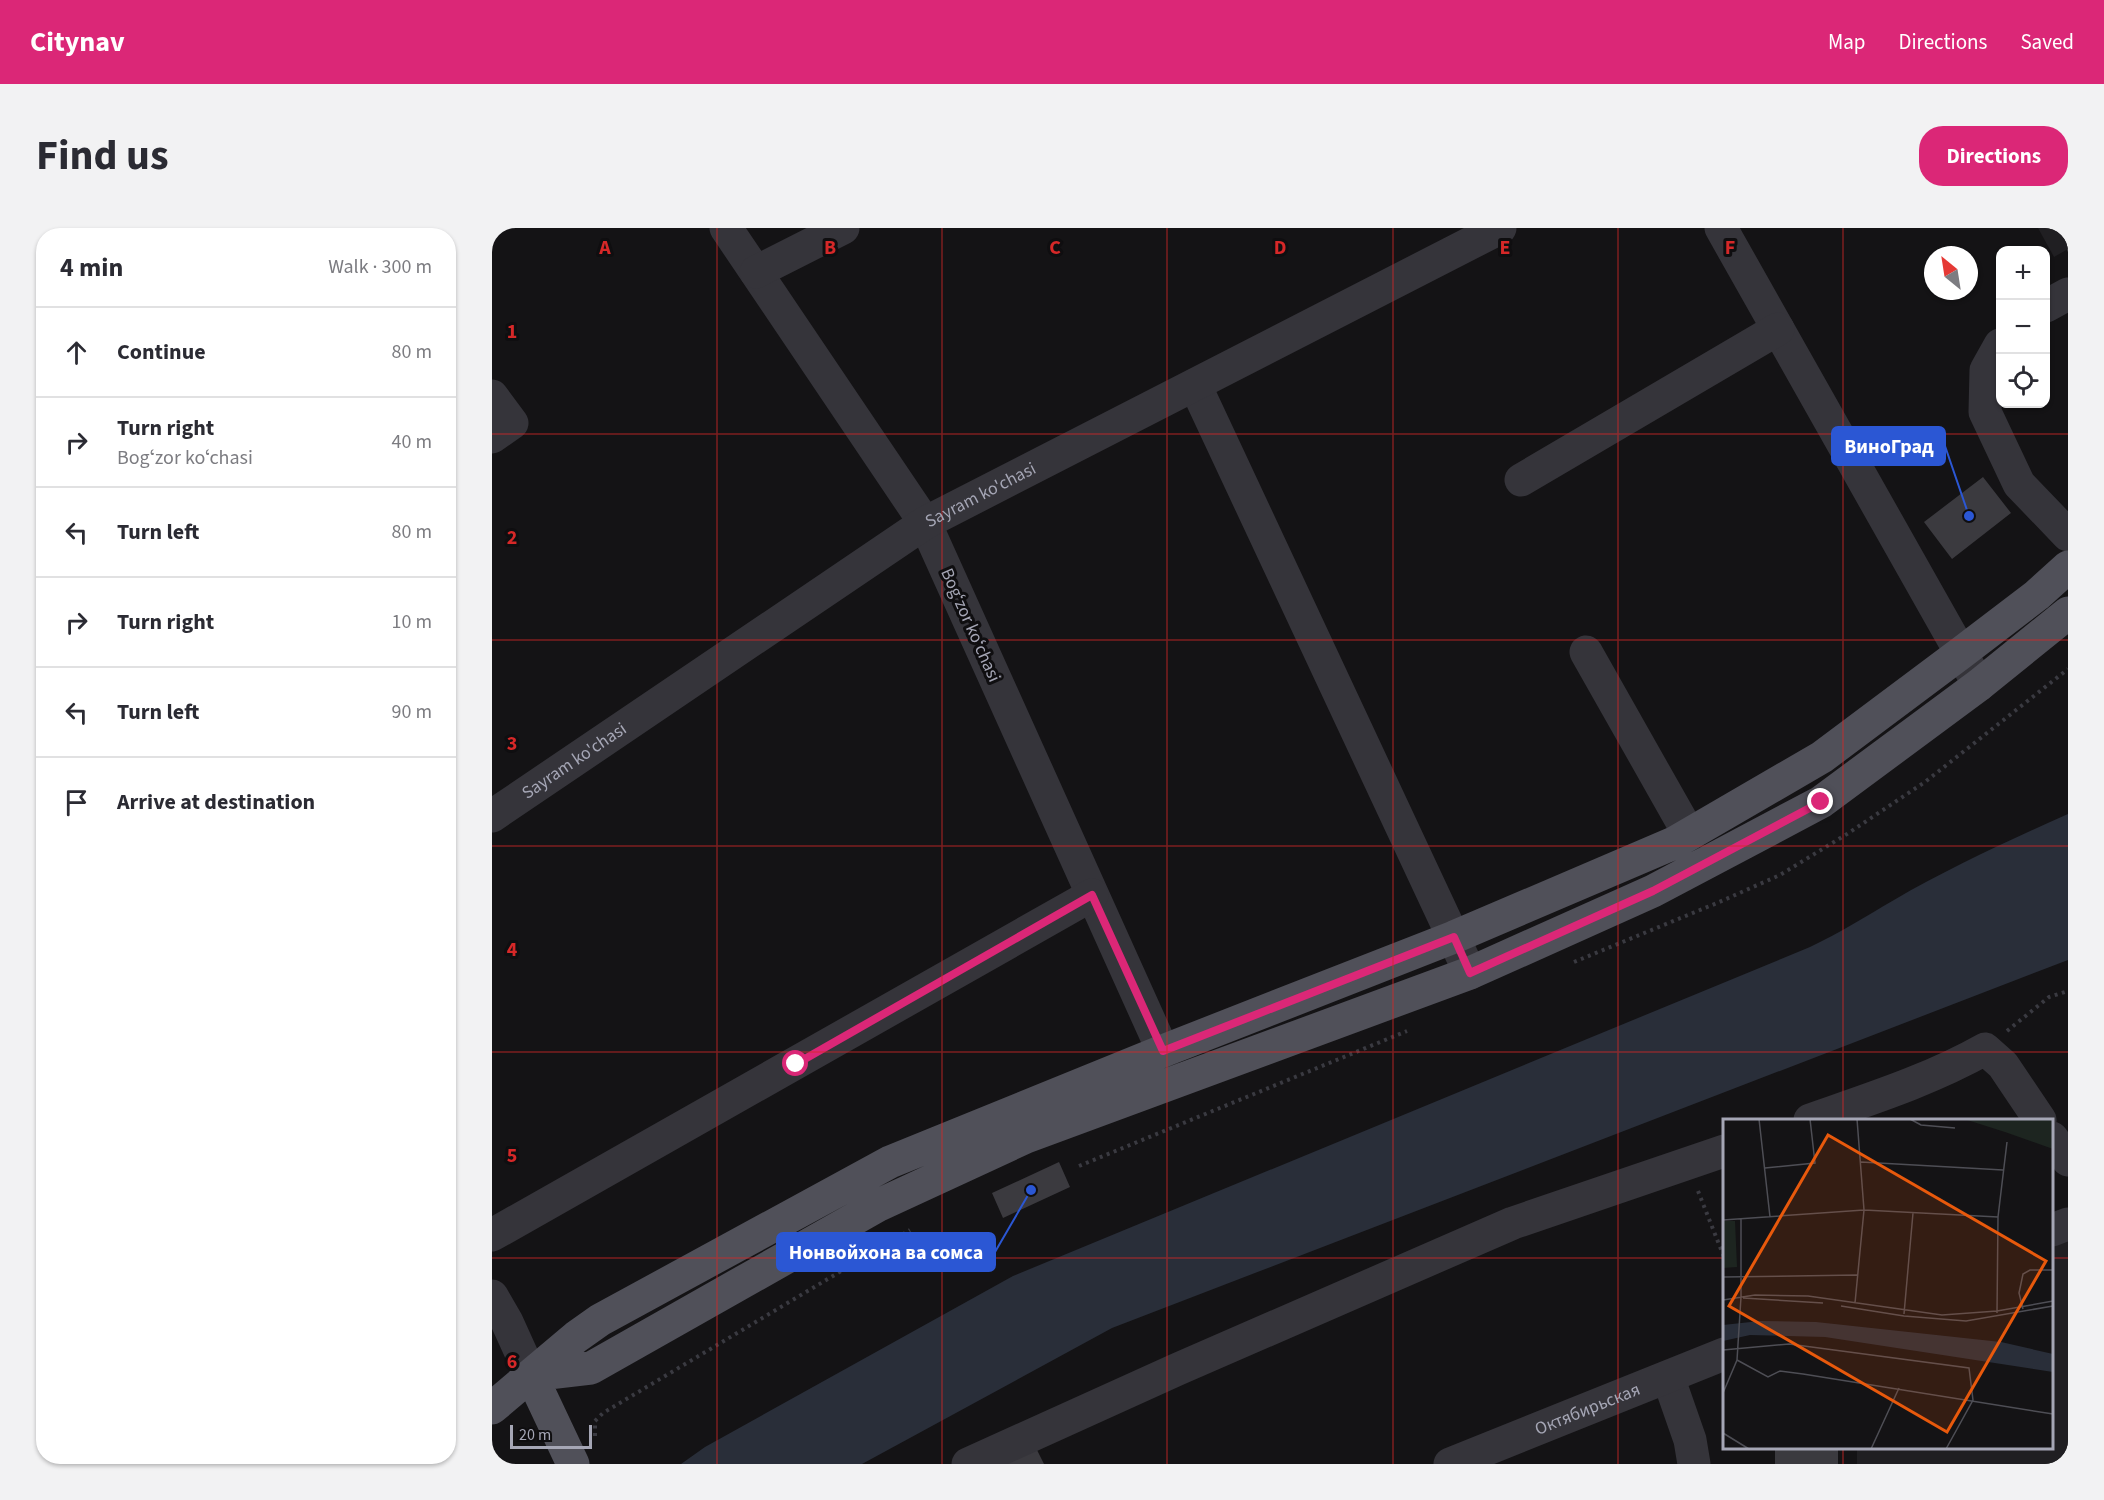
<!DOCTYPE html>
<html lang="en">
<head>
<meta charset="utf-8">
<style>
	body { margin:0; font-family:"Source Sans 3",sans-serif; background:#f2f2f3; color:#2b2b33 }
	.controls { position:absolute; right:18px; top:18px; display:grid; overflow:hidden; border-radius:12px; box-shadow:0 2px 4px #0004 }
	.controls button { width:54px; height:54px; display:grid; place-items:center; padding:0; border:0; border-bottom:2px solid #e1e1e2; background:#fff; color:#2b2b33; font:30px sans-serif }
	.compass { position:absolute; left:1432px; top:18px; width:54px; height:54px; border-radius:50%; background:#fff; box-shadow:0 2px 4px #0004; rotate:330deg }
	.scale { position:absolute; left:18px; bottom:15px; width:82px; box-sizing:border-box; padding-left:6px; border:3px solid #a5a6b5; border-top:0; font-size:16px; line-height:21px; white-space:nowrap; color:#a5a6b5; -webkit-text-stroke:4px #0f0e10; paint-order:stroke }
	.stop { position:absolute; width:18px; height:18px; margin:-14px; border:4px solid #db2777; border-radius:50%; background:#fff }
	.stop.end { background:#db2777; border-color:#fff; box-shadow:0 2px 6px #0008 }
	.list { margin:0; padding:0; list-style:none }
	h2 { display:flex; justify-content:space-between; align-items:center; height:78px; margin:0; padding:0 24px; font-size:26px }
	h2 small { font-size:20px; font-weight:400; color:#7c7c81 }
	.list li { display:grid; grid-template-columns:39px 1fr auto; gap:18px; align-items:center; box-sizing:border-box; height:90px; padding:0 24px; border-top:2px solid #e1e1e2 }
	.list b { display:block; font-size:22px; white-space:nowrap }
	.list p { margin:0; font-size:20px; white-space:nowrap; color:#7c7c81 }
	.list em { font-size:20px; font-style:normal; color:#7c7c81 }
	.icon { flex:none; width:33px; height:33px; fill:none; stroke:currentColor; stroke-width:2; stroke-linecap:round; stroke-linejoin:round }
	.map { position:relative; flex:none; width:1576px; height:1236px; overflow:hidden; border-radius:24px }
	header { display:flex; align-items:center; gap:36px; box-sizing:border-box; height:84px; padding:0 30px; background:#db2777; color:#fff }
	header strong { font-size:28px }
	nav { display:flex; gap:33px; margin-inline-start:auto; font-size:21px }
	.intro { display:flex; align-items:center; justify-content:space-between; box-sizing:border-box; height:144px; padding:0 36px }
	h1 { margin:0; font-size:42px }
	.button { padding:15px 27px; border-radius:24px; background:#db2777; color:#fff; font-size:21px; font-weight:700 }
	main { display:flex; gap:36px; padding:0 36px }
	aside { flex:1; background:#fff; border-radius:24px; box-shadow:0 2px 4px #0004 }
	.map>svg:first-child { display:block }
	.built { fill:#201f22 }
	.water { fill:#292e39 }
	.building { fill:#3b3a3f }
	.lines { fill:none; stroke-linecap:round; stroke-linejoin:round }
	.path { stroke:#3a3a41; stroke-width:4; stroke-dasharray:3 4.5; stroke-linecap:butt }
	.minor { stroke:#35343a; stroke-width:33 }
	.major { stroke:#505059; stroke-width:33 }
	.route { stroke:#db2777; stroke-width:8 }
	.grid { fill:none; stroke:#d62828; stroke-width:1.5; stroke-opacity:0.55 }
	.labels { text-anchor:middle; stroke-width:6; stroke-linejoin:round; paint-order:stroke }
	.street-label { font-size:18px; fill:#a5a6b5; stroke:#0f0e10 }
	.inset-road { fill:none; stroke:#4e4e55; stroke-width:1.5 }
	.view { fill:#e8590c; fill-opacity:0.15; stroke:#e8590c; stroke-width:3 }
	.inset-edge { fill:none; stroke:#a5a6b5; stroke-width:3 }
	.grid-label { font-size:20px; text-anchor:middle; font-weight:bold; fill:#d62828; stroke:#0f0e10; stroke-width:6; stroke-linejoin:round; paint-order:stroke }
	.leader { fill:none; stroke:#2b57d4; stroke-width:2 }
	.callout-dot { fill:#2b57d4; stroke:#0f0e10; stroke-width:2 }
	.callout { fill:#2b57d4; stroke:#2b57d4; stroke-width:2 }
	.callout-label { font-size:20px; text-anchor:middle; font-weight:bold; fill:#fff }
</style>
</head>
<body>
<header>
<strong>Citynav</strong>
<nav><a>Map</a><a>Directions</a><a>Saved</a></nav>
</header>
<div class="intro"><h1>Find us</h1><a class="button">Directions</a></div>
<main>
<aside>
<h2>4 min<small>Walk · 300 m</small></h2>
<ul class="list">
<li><svg class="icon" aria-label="ahead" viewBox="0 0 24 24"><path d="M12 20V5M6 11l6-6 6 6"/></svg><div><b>Continue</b></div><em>80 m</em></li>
<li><svg class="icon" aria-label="right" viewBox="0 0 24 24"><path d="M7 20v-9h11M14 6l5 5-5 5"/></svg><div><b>Turn right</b><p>Bogʻzor koʻchasi</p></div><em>40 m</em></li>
<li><svg class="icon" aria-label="left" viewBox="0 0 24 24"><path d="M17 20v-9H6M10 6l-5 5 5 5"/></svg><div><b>Turn left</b></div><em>80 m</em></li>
<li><svg class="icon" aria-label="right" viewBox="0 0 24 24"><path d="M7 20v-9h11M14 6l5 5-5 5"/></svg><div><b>Turn right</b></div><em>10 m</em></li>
<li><svg class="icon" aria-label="left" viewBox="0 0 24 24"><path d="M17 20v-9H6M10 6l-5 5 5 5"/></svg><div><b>Turn left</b></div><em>90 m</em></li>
<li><svg class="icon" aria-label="arrive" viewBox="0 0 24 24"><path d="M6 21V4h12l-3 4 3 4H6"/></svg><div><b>Arrive at destination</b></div></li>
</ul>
</aside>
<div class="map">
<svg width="1576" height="1236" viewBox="0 0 1576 1236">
	<rect width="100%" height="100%" fill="#141315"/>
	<path class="built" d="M 1546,0 L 1576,0 L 1576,21 L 1562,29 Z
		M 1576,988 L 1576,1236 L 1365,1236 L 1365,1220 L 1560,1220 L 1560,994 Z"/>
	<path class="water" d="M 1576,586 L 1576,732 L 620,1100 L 370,1236 L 189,1236 L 213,1219 L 521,1048 L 1318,719 C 1348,705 1374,688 1402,672 C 1457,640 1518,612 1576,586 Z"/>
	<path class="building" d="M 1491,249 L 1519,285 L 1460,331 L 1432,294 Z
		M 567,934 L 578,959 L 511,990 L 500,965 Z
		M 544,1220 L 552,1236 L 510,1236 Z
		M 1283,1220 L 1346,1220 L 1346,1236 L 1283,1236 Z"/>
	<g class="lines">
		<path class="path" d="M 1082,734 L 1225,675 L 1288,647 L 1355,606 L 1433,554 L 1576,441
			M 1515,803 L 1557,769 L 1576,763
			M 587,938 L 915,803
			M 1206,963 L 1232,1029
			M 103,1208 L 103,1193 L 111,1185 L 418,1002"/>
		<g class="minor">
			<path d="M 234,0 L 433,295 L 671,823"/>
			<path d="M 1229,0 L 1487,457"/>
			<path d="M 264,44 L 351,0"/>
			<path d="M 1554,78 L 1576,66"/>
			<path d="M 1508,117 L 1494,142 L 1493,184 L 1527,256 L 1576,307"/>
			<path d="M 703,157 L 978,745"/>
			<path d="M 0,168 L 20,195 L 0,209"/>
			<path d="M 1029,252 L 1286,101"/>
			<path d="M 1094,424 L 1197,606"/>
			<path id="s1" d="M 0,588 L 433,295 L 1008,0"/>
			<path d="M 1318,892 C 1378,871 1438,852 1493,821 L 1511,837 L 1548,892"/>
			<path d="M 1560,910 L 1576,932"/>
			<path d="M 1560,1002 L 1576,996"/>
			<path d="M 0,1007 L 600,667"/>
			<path d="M 0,1068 L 15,1094 L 39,1147"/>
			<path d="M 1176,1149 L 1198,1212 L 1202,1236"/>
			<path d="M 476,1236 L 686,1141 L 1021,995 L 1232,923"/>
			<path id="s2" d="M 958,1236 L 1232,1126"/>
		</g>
		<path class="major" d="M 39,1147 L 99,1140 L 387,977 L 534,909 L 978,745 L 1161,663 L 1329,574 L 1487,457 L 1576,385
			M 39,1147 L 81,1236
			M 0,1180 L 84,1109 L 108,1092 L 398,934 L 671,823 L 962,709 L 1182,615 L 1330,529 L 1469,425 L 1545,367 L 1576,339"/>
	</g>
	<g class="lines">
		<path class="route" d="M 304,836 L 600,667 L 671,823 L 962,709 L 978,745 L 1161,663 L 1329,574"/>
	</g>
	<path class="grid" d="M 225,0 L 225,1236M 450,0 L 450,1236M 675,0 L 675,1236M 901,0 L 901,1236M 1126,0 L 1126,1236M 1351,0 L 1351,892M 0,206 L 1576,206M 0,412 L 1576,412M 0,618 L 1576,618M 0,824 L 1576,824M 0,1030 L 1232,1030M 1560,1030 L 1576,1030M 1351,1220 L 1351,1236"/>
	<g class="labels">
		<g class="street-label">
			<text dy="6" stroke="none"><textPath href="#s1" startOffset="585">Sayram ko'chasi</textPath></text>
			<text transform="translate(479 397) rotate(66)" y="6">Bogʻzor koʻchasi</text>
			<text dy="6" stroke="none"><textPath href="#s1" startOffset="99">Sayram ko'chasi</textPath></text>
			<text dy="6" stroke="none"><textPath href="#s2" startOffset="148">Октябирьская</textPath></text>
		</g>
	</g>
	<g transform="translate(1231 891)">
		<rect width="330" height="330" fill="#141315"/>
		<path d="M 241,0 L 330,0 L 330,30 L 282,13 ZM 0,102 L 12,102 L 14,148 L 0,149 Z" fill="#1d2520"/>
		<path d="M 37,202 L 93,203 L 278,223 L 330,235 L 330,253 L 102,218 L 27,216 L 0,222 L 0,206 Z" fill="#292e39"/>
		<path class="inset-road" d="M 36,0 L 47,98M 187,0 L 198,6 L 232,9M 138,43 L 280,51M 42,49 L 92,44 L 87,0M 18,100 L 18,178M 0,101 L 141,91 L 275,98M 0,158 L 134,156M 20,179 L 100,184M 0,181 L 32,176 L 85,177 L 219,196 L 274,192 L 330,182M 132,184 L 141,91 L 134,0M 118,187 L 181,197 L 243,202 L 330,187M 300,190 L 296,174 L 300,155 L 307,151 L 330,151M 274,194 L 275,98 L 284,23M 181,195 L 190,94M 0,231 L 66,225 L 246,249 L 250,281 L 223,330M 14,241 L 45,258 L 57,252 L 80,255 L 330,295M 0,274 L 14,241 L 18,178M 0,314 L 26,330M 148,330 L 176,269"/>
		<path class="view" d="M 105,16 L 323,142 L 224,313 L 6,187 Z"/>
		<rect width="330" height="330" class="inset-edge"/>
	</g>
	<g class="grid-label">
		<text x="113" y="26">A</text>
		<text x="338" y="26">B</text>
		<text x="563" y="26">C</text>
		<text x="788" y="26">D</text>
		<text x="1013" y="26">E</text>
		<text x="1238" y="26">F</text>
		<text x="20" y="110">1</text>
		<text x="20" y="316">2</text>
		<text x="20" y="522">3</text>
		<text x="20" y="728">4</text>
		<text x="20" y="934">5</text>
		<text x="20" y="1140">6</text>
	</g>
	<path class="leader" d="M1477 288L1453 218M539 962L503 1024"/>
	<g class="callout-dot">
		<circle cx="1477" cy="288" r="6"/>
		<circle cx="539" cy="962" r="6"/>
	</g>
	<g class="callout">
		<rect x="1340" y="199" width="113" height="38" rx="6"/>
		<rect x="285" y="1005" width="218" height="38" rx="6"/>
	</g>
	<g class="callout-label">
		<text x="1397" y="225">ВиноГрад</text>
		<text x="394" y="1031">Нонвойхона ва сомса</text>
	</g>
</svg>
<div class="controls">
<button>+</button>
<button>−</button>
<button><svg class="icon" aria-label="locate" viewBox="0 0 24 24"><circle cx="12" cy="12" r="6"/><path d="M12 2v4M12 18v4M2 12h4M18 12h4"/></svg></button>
</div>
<svg class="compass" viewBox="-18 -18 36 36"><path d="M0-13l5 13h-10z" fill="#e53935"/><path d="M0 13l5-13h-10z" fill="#7c7c81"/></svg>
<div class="scale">20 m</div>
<div class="stop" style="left:304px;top:836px"></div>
<div class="stop end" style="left:1329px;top:574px"></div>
</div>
</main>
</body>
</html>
